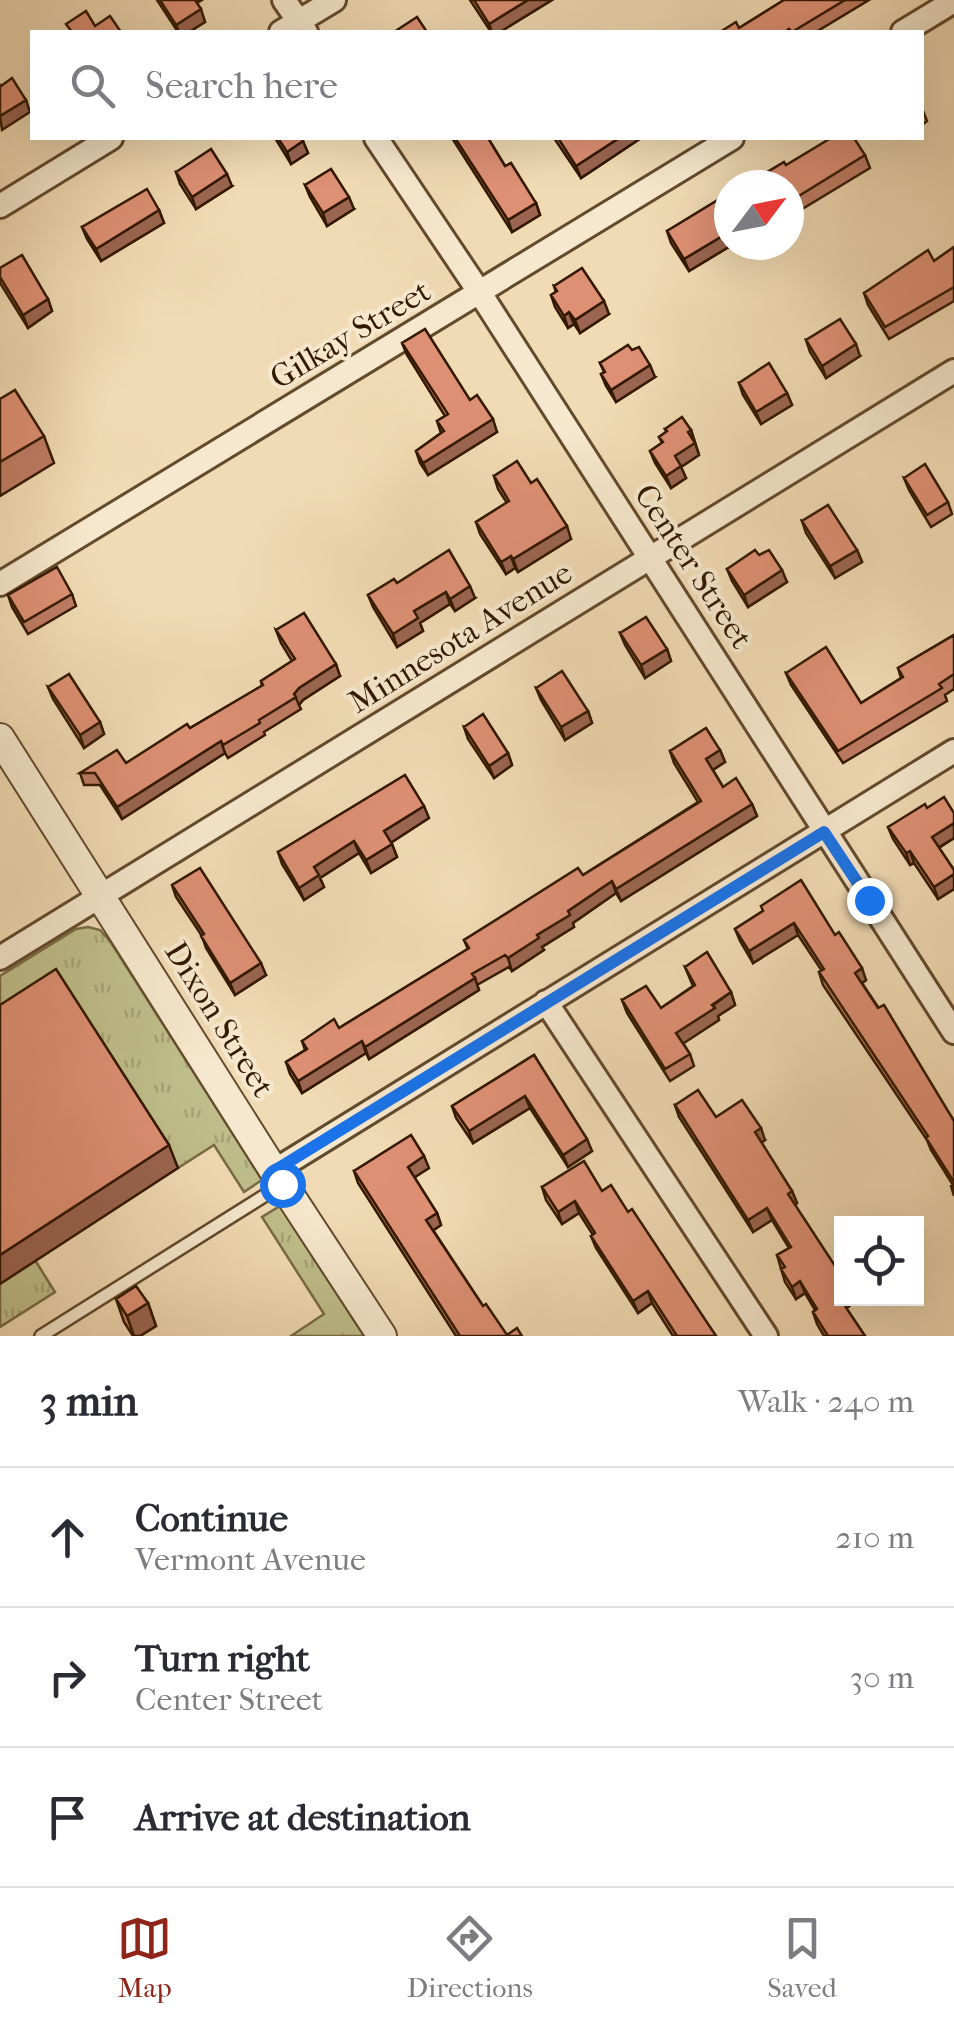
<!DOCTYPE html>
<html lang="en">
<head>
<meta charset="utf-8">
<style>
	body { margin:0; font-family:"IM FELL French Canon",serif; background:#f7f7f7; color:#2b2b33 }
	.controls { position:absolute; right:30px; bottom:30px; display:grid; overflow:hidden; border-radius:0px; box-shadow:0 10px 40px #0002 }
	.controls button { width:90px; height:90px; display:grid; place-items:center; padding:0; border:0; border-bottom:2px solid #e1e1e2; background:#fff; color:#2b2b33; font:50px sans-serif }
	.compass { position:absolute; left:714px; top:170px; width:90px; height:90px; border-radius:50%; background:#fff; box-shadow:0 10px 40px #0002; rotate:58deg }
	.stop { position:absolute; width:30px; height:30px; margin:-22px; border:8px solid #1a73e8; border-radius:50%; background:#fff }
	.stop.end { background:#1a73e8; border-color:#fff; box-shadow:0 2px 10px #0008 }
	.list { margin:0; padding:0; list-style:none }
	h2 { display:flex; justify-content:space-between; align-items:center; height:130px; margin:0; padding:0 40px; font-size:42px }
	h2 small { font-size:32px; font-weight:400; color:#7c7c81 }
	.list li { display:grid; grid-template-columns:65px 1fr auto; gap:30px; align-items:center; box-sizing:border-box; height:140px; padding:0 40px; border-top:2px solid #e1e1e2 }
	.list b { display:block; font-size:38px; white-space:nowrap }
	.list p { margin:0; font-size:32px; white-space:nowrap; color:#7c7c81 }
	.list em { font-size:32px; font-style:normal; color:#7c7c81 }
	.icon { flex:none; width:55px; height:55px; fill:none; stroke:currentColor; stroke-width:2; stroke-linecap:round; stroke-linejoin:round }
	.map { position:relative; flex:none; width:954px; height:1336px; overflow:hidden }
	.search { position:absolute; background:#fff; box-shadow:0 10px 40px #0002; left:30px; right:30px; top:30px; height:110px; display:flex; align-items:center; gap:25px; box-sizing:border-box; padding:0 35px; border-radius:0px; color:#7c7c81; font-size:38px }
	.sheet { height:550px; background:#fff }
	nav { display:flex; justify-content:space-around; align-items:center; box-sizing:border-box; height:140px; border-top:2px solid #e1e1e2; background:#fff; font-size:28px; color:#7c7c81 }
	nav a { display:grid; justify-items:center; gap:5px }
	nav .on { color:#8f2418 }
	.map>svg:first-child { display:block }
	.grass { fill:url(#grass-tufts); stroke:#796c45; stroke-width:2.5 }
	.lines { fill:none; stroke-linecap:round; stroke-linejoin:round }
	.service-casing { stroke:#624a2d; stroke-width:16 }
	.minor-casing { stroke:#624a2d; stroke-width:28 }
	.tertiary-casing { stroke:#624a2d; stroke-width:32 }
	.service { stroke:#f6e8ce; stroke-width:11 }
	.minor { stroke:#f6e8ce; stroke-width:22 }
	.tertiary { stroke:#f6e8ce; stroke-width:28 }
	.wall { fill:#bf7c64; stroke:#331900; stroke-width:2.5 }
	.shaded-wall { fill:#9b6551; stroke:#331900; stroke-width:2.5 }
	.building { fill:#de9074; stroke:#331900; stroke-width:2.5 }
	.route { stroke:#1a73e8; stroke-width:12 }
	.labels { text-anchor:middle; stroke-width:8; stroke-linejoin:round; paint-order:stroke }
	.street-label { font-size:32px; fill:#331900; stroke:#f6e8ce }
</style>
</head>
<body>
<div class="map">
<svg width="954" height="1336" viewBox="0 0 954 1336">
	<defs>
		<pattern id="grass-tufts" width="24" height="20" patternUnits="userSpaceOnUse" patternTransform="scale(2.5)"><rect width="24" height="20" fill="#bfbe8a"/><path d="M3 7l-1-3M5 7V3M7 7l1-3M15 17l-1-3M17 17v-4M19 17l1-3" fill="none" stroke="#a5a375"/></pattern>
	</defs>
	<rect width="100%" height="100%" fill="#f1dbb4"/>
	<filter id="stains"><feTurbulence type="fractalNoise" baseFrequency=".002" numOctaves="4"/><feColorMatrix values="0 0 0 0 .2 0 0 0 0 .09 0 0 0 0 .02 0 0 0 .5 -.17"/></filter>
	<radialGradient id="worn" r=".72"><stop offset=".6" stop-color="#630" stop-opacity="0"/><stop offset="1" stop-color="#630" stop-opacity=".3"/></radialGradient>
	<path class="grass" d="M 88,927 L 100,930 L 110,941 L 262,1180 L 244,1192 L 214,1145 L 178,1168 L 60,984 L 0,1021 L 0,976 L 76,929 Z
		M 280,1206 L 364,1336 L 291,1336 L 324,1314 L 262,1217 Z
		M 35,1260 L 55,1292 L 0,1327 L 0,1283 Z"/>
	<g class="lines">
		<g class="service-casing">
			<path id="service" d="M 41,1336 L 283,1184"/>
		</g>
		<g class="minor-casing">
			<path id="minor" d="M 284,0 L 306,32
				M 281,32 L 334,0
				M 903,32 L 954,1
				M 376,138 L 480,293 L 954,1032
				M 0,206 L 111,138
				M 0,584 L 732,138
				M 0,958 L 954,371
				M 546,1002 L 766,1336
				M 274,1171 L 954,751"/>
		</g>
		<g class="tertiary-casing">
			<path id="tertiary" d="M 0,738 L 274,1171 L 382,1336"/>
		</g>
		<use href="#service" class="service"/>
		<use href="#minor" class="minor"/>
		<use href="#tertiary" class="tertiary"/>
	</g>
	<path class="wall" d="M 157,0 L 202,0 L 197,3 L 205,22 L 189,32 L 178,32 Z
		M 470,0 L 552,0 L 500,32 L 491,32 Z
		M 784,0 L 869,0 L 816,32 L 720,32 L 739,28 Z
		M 922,108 L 927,121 L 922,125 Z
		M 275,138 L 301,138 L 308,153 L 291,164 Z
		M 452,138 L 488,138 L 505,166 L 536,203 L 540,215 L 512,232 Z
		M 554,138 L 641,138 L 581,178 Z
		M 865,155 L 870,168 L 789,217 L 789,185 L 786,165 Z
		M 176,172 L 232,186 L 196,209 L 180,184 Z
		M 305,185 L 354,209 L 327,226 L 310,197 Z
		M 724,203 L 729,245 L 732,245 L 689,271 L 671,243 L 667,231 Z
		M 159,210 L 164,223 L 101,261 L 87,239 L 82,227 Z
		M 954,247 L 954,301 L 889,339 L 868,305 L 864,293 L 934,261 Z
		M 0,268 L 48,299 L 52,311 L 28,328 L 0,283 Z
		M 554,286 L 609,314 L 580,333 L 574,324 L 568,328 L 555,307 L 551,295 L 556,292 Z
		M 806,340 L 860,356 L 826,378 L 810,352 Z
		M 402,343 L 470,400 L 497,432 L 428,475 L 420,463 L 416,451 L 441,433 L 437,421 L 445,416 L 407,355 Z
		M 600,363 L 655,377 L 616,402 L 606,386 L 601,374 L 604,372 Z
		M 739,383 L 787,393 L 792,405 L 761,424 L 743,395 Z
		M 0,399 L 44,436 L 54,463 L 0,496 Z
		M 665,429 L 691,430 L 699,455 L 681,467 L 686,478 L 671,488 L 655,463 L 650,451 L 662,443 L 659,437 L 667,432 Z
		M 494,476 L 531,483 L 571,539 L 518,572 L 515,568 L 506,574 L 480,534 L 476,522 L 507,503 L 498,489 Z
		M 904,478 L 948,502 L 952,514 L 931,527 L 909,490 Z
		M 802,521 L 857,550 L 862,562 L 835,578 L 806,533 Z
		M 759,555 L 787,582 L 748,607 L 732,581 L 727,569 Z
		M 397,583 L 475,598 L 455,611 L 450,604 L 420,623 L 423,631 L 397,647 L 373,607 L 368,595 Z
		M 72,594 L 76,606 L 28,634 L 12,607 L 8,595 Z
		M 276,630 L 340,676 L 303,700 L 299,705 L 301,709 L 264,732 L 265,735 L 228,758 L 225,753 L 122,819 L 100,785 L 84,785 L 80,773 L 126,763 L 190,728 L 262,686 L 261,681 L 292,661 L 281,643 Z
		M 620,633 L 667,649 L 671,661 L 645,678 L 625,645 Z
		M 954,635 L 954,689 L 945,695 L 947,701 L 843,763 L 791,685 L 786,673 L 861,703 L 901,678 L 898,668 Z
		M 48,687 L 100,722 L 104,734 L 84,748 L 53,699 Z
		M 536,688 L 588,711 L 592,723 L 565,740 L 541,700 Z
		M 464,727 L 508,753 L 512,765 L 494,778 L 468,739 Z
		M 720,750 L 725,762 L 713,770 L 723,787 L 752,804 L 757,816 L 621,901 L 616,893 L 573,923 L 574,927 L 542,947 L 544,950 L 512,971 L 509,967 L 477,985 L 479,990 L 369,1059 L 366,1053 L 302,1093 L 290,1074 L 286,1062 L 305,1050 L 302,1041 L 339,1028 L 468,949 L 464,940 L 583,875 L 698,802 L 674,763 L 670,751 Z
		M 927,808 L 954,813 L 954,838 L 939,848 L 954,870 L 954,889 L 938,899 L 914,863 L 910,865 L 893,839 L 888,827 Z
		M 429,818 L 391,842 L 397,857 L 371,873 L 359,853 L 320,878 L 324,887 L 304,900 L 282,864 L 278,852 Z
		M 172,885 L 266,975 L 235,995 L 206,948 L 202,936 L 176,897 Z
		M 763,911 L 835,935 L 866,980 L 862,983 L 954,1121 L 954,1196 L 951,1186 L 953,1185 L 931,1150 L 927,1140 L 823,985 L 819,972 L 822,971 L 798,935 L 753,963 L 740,941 L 735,929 Z
		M 685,967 L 731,992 L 735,1005 L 718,1016 L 719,1020 L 683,1043 L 690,1054 L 694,1066 L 670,1081 L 627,1013 L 622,1000 L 661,1008 L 693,986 Z
		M 534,1055 L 592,1151 L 568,1167 L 530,1108 L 473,1143 L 456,1118 L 452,1106 Z
		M 675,1105 L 716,1117 L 765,1140 L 761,1143 L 792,1191 L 797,1203 L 795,1205 L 842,1298 L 859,1298 L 846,1308 L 865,1336 L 824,1336 L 817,1324 L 813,1312 L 815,1310 L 805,1293 L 796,1299 L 785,1282 L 777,1255 L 789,1248 L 772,1220 L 753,1232 L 679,1117 Z
		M 429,1168 L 414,1177 L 437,1213 L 441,1225 L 433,1230 L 483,1306 L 507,1335 L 522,1336 L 456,1336 L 358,1183 L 354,1171 Z
		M 542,1187 L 602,1191 L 628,1212 L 716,1336 L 673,1336 L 652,1303 L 638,1313 L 596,1248 L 591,1236 L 593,1235 L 579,1213 L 562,1224 L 546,1200 Z
		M 116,1299 L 148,1303 L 156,1326 L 140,1336 L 133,1336 L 124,1322 Z"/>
	<path class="shaded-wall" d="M 528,0 L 552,0 L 500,32 L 492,32 L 489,24 Z
		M 201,9 L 205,22 L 189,32 L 179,32 L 176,25 Z
		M 26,100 L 30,112 L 2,130 L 0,116 Z
		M 619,138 L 641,138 L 581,178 L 576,166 Z
		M 303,141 L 308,153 L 291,164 L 287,152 Z
		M 227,174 L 232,186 L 196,209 L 192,197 Z
		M 349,197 L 354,209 L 327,226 L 323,213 Z
		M 536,203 L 540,215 L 512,232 L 508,220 Z
		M 159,210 L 164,223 L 101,261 L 96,249 Z
		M 729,232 L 729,245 L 732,245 L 689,271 L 684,259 Z
		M 48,299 L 52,311 L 28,328 L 23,315 Z
		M 604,301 L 609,314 L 580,333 L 575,320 Z
		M 569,312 L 574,324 L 568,328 L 564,316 Z
		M 856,344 L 860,356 L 826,378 L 822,366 Z
		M 650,365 L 655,377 L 616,402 L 611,390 Z
		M 787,393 L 792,405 L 761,424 L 756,412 Z
		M 493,419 L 497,432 L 428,475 L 423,463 Z
		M 691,430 L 699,455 L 681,467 L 686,478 L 671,488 L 666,476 L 675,456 L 688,432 Z
		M 567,526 L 571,539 L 518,572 L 513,559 Z
		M 857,550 L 862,562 L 835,578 L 830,566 Z
		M 511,556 L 515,568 L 506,574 L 501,562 Z
		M 782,570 L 787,582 L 748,607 L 744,595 Z
		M 470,586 L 475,598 L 455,611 L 450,599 Z
		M 446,592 L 450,604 L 420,623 L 423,631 L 397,647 L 393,634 L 414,611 Z
		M 667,649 L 671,661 L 645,678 L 641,665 Z
		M 336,664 L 340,676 L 303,700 L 299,705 L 294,694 L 299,688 Z
		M 588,711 L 592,723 L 565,740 L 561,727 Z
		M 100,722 L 104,734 L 84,748 L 80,735 Z
		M 221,741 L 225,753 L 122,819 L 117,807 Z
		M 720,750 L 725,762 L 711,771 L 706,759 Z
		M 508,753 L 512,765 L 494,778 L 489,766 Z
		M 752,804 L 757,816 L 621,901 L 616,889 Z
		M 424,806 L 429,818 L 389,844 L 384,831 Z
		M 954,823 L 954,838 L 936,849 L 932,837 Z
		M 354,841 L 359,853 L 320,878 L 324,887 L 304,900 L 299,888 L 314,867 Z
		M 392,844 L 397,857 L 371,873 L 366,860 Z
		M 910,851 L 914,863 L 910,865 L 906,853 Z
		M 954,874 L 954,889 L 938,899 L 934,887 Z
		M 612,881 L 616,893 L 573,923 L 574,927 L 542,947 L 544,950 L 512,971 L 508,958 L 568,911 Z
		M 794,923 L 798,935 L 753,963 L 749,951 Z
		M 261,963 L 266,975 L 235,995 L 230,983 Z
		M 862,968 L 866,980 L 860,985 L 855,973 Z
		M 475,978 L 479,990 L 369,1059 L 365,1047 Z
		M 731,992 L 735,1005 L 718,1016 L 719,1020 L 681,1045 L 676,1033 Z
		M 362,1041 L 366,1053 L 302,1093 L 298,1081 Z
		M 525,1096 L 530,1108 L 473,1143 L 469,1131 Z
		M 761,1128 L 765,1140 L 759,1144 L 755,1132 Z
		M 587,1139 L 592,1151 L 568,1167 L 563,1155 Z
		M 169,1145 L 178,1168 L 0,1284 L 0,1255 Z
		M 424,1156 L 429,1168 L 412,1179 L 408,1167 Z
		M 792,1191 L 797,1203 L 792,1206 L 788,1194 Z
		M 575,1201 L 579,1213 L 562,1224 L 558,1212 Z
		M 767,1208 L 772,1220 L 753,1232 L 748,1220 Z
		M 437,1213 L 441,1225 L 431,1232 L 426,1220 Z
		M 800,1281 L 805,1293 L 796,1299 L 792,1287 Z
		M 648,1291 L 652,1303 L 638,1313 L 633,1301 Z
		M 842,1296 L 842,1298 L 859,1299 L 844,1310 L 839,1297 Z
		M 148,1303 L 156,1326 L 140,1336 L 134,1336 L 127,1316 Z"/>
	<path class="building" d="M 160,0 L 195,0 L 201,9 L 176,25 Z
		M 474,0 L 528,0 L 489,24 Z
		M 784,0 L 845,0 L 792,32 L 789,29 L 785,32 L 720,32 L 736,22 L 739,28 Z
		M 86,11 L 95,26 L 110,16 L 121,32 L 72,32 L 66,24 Z
		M 417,17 L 427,32 L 394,32 Z
		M 12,78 L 26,100 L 0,116 L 0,84 L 1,86 Z
		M 278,138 L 301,138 L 303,141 L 287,152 Z
		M 455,138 L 488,138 L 505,166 L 511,163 L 536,203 L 508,220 Z
		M 558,138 L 619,138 L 576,166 Z
		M 831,138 L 854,138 L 865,155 L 789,202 L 789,185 L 754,185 L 766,177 L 764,174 L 784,162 L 786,165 Z
		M 211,149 L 227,174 L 192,197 L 176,172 Z
		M 331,169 L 349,197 L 323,213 L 305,185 Z
		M 147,189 L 159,210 L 96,249 L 82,227 Z
		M 721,198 L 724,203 L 729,200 L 729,232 L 684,259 L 667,231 Z
		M 954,247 L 954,287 L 885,327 L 864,293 L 928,250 L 934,261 Z
		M 22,255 L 48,299 L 23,315 L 0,277 L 0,268 Z
		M 582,268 L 604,301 L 575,320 L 569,312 L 564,316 L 551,295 L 557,291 L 554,286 Z
		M 840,319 L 856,344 L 822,366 L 806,340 Z
		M 425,329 L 470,400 L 477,395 L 493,419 L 423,463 L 416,451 L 444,431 L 437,421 L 448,414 L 402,343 Z
		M 628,345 L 632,350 L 639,347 L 650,365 L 611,390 L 601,374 L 605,372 L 600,363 Z
		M 769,363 L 787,393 L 756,412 L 739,383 Z
		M 15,390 L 44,436 L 0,462 L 0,399 Z
		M 682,417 L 691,430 L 688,432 L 695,443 L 675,456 L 681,466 L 666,476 L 650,451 L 663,442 L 659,437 L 667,431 L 665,429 Z
		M 517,461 L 531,483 L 537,479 L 567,526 L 513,559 L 511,556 L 501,562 L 476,522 L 509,501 L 494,476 Z
		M 925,464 L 948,502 L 927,515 L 904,478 Z
		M 828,505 L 857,550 L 830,566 L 802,521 Z
		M 449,550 L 470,586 L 450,599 L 446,592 L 414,611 L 418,618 L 393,634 L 368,595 L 394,579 L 397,583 Z
		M 755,550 L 759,555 L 769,550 L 782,570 L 744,595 L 727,569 Z
		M 57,567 L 72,594 L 24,622 L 8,595 Z
		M 304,613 L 336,664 L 299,688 L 294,694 L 296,697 L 259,720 L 260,723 L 223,745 L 221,741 L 117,807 L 95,773 L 80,773 L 117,750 L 126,763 L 187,724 L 190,728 L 263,685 L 261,681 L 295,659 L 276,630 Z
		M 646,617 L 667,649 L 641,665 L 620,633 Z
		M 954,635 L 954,674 L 939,684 L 942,688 L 838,751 L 786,673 L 826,647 L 861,703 L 903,677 L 898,668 Z
		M 562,671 L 588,711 L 561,727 L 536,688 Z
		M 69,674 L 100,722 L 80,735 L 48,687 Z
		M 483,714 L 508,753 L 489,766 L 464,727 Z
		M 706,728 L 720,750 L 706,759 L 723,787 L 736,778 L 752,804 L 616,889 L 612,881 L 568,911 L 570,915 L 537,935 L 539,938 L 508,958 L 505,955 L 472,974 L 475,978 L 365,1047 L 362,1041 L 298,1081 L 286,1062 L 307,1049 L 302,1041 L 334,1019 L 339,1028 L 469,948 L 464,940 L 578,868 L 583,875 L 701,801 L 670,751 Z
		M 405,775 L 424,806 L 384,831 L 392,844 L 366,860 L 354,841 L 314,867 L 319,875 L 299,888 L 278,852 Z
		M 944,797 L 954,813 L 954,823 L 932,837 L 954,870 L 954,874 L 934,887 L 910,851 L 906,853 L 888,827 L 925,804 L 927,808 Z
		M 200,868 L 261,963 L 230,983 L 201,936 L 204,934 L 172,885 Z
		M 801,880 L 835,935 L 839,932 L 862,968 L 855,973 L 878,1008 L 884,1005 L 954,1121 L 954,1182 L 926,1138 L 928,1136 L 819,972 L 824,969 L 794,923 L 749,951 L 735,929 L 763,911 L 761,906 Z
		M 707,952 L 731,992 L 712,1005 L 715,1008 L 676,1033 L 690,1054 L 665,1069 L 622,1000 L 646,986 L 661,1008 L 695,985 L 685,967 Z
		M 56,969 L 169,1145 L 0,1255 L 0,1005 Z
		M 534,1055 L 587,1139 L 563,1155 L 525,1096 L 469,1131 L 452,1106 Z
		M 698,1090 L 716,1117 L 742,1100 L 761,1128 L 755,1132 L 792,1191 L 788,1194 L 839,1272 L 842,1270 L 842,1296 L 839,1297 L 865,1336 L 828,1336 L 813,1312 L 817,1309 L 800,1281 L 792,1287 L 781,1269 L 785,1267 L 777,1255 L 791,1247 L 767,1208 L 748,1220 L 675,1105 Z
		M 411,1135 L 424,1156 L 408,1167 L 437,1213 L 426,1220 L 483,1306 L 486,1304 L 507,1335 L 517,1328 L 522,1336 L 460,1336 L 354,1171 Z
		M 584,1161 L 602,1191 L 611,1185 L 628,1212 L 632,1209 L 716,1336 L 677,1336 L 648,1291 L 633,1301 L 591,1236 L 595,1233 L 575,1201 L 558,1212 L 542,1187 Z
		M 136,1286 L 148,1303 L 127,1316 L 116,1299 Z"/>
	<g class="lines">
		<path class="route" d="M 282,1184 L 274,1171 L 824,832 L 869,900"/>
	</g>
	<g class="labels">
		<g class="street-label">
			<text transform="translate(350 334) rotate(-31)" y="11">Gilkay Street</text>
			<text transform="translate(694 566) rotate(57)" y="11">Center Street</text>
			<text transform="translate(460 637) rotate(-32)" y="11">Minnesota Avenue</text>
			<text transform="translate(220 1019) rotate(58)" y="11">Dixon Street</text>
		</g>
	</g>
	<rect width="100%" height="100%" filter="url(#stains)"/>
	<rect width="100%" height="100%" fill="url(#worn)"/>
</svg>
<div class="controls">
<button><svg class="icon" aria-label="locate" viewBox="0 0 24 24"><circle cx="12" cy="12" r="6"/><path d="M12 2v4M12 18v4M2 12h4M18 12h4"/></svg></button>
</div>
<svg class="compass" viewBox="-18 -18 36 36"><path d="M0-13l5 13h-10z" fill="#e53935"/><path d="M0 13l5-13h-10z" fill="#7c7c81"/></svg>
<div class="stop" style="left:282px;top:1184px"></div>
<div class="stop end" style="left:869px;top:900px"></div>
<div class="search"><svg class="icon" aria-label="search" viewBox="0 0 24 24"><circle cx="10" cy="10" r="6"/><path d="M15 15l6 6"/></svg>Search here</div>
</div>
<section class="sheet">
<h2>3 min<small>Walk · 240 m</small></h2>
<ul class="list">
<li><svg class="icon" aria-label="ahead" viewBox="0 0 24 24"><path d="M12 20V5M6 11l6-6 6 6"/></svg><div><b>Continue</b><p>Vermont Avenue</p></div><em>210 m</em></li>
<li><svg class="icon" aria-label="right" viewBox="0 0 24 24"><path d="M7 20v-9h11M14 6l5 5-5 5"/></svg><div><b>Turn right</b><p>Center Street</p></div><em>30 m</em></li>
<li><svg class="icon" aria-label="arrive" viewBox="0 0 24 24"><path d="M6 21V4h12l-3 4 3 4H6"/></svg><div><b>Arrive at destination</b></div></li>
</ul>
</section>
<nav>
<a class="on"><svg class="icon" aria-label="map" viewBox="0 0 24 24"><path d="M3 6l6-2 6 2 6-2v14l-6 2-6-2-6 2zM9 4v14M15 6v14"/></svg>Map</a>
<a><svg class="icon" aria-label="directions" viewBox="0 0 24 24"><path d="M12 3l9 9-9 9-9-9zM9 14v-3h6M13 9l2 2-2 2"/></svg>Directions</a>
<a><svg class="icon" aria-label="saved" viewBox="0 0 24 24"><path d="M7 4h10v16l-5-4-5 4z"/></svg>Saved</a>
</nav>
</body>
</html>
